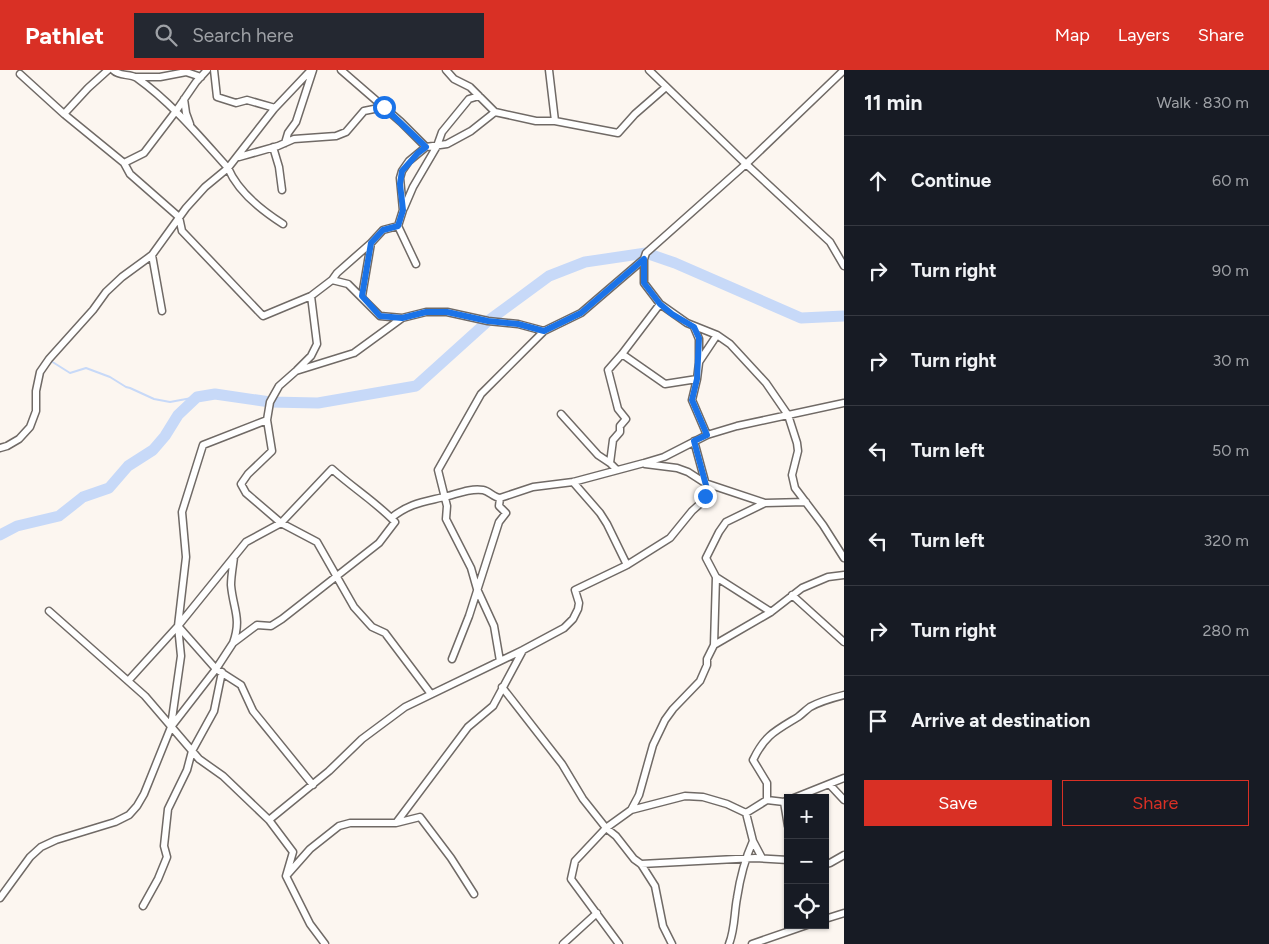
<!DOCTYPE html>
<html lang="en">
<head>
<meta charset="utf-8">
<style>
	body { margin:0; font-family:Figtree,sans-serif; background:#242831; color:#f1f3f6 }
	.controls { position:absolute; right:15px; bottom:15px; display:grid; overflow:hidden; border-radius:0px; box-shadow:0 1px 4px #0004 }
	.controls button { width:45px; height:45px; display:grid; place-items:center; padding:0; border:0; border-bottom:1px solid #363941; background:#171b24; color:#f1f3f6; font:25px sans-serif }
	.stop { position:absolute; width:15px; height:15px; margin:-11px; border:4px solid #1a73e8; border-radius:50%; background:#fff }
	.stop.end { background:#1a73e8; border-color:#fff; box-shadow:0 1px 5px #0008 }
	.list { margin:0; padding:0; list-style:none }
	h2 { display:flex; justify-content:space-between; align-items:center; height:65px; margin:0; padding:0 20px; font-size:21px }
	h2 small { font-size:16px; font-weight:400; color:#9ea1a6 }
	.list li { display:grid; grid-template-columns:32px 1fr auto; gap:15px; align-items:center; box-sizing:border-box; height:90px; padding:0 20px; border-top:1px solid #363941 }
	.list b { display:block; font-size:19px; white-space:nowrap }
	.list em { font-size:16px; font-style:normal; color:#9ea1a6 }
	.actions { display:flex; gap:10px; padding:15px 20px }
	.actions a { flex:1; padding:11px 0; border:1px solid #d93025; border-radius:0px; text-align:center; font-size:18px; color:#d93025 }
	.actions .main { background:#d93025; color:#fff }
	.icon { flex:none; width:28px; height:28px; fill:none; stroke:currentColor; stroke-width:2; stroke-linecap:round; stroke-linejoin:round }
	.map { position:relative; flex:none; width:844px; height:874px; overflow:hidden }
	header { display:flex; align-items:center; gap:30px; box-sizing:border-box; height:70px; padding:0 25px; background:#d93025; color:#fff }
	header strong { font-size:24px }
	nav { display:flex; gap:28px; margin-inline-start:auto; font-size:18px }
	.search { width:350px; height:45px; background:#242831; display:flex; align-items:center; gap:12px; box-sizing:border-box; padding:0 18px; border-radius:0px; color:#9ea1a6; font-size:19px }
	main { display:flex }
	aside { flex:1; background:#171b24 }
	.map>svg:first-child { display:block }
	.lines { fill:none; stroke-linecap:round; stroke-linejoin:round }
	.stream { stroke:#c7d9f8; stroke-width:2 }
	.river { stroke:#c7d9f8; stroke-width:11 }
	.street-casing { stroke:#706a66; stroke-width:9 }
	.street { stroke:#fff; stroke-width:6 }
	.route { stroke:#1a73e8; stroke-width:6 }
</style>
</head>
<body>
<header>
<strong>Pathlet</strong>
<div class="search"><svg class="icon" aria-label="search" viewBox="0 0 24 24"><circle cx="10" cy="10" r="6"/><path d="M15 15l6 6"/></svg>Search here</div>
<nav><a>Map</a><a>Layers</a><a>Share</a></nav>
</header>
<main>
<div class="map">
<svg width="844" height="874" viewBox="0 0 844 874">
	<rect width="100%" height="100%" fill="#fcf6f0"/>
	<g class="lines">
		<path class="stream" d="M 51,291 L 70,303 L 86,298 L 110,307 L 126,317 L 130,318 L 154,329 L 170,332 L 197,327"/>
		<path class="river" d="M 0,465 L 17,456 L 59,446 L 83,427 L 109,418 L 128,396 L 153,380 L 165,366 L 178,345 L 197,327 L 215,324 L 270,332 L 318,333 L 416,316 L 488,251 L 549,206 L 585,192 L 646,183 L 675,193 L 801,248 L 844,246"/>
		<g class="street-casing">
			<path id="street" d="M 113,0 C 120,7 129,3 137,8 C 172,33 200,67 228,98 C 238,122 261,140 283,154
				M 214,0 L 217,27 L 236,33 L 247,30 L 275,38
				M 341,0 L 401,52 L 426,77
				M 446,0 L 454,9 L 470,17 L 495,42
				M 549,0 L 555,51
				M 649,0 L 746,94 L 830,172 L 844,196
				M 20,4 L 64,44 L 124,93 L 130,104 L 179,147 L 182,161 L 263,246 L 311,226 L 332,210 L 337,203 L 371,173 L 383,160 L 398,156 L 403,140 L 400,108 L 402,101 L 409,91 L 426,77 L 447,74 L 471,61 L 495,42 L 536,51 L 555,51 L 618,63 L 635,44 L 666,17
				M 136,7 L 160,7 L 186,2 L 201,7
				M 184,29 L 186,43 L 190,54
				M 64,44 L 88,18 L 108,0
				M 285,73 L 288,63 L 296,52 L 313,0
				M 273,77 L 279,97 L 282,120
				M 239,87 L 278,76 L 294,69 L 336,66 L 346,62 L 364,41 L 384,37
				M 124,93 L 144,83 L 176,41 L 196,12 L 207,0
				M 404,138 L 413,117 L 437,76 L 442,62 L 469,29 L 479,26
				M 398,156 L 416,194
				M 152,185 L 162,241
				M 644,189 L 644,213 L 660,234 L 687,253 L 717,265 L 730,274 L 766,313 L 788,345 L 797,373 L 798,381 L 792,405 L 795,418 L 823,455 L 844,488
				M 332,210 L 348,214 L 380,246 L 402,248
				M 362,226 L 371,173
				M 694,257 L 699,269 L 699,293 L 697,309 L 692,330 L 707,365
				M 622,284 L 665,314 L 697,309
				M 699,292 L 717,265
				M 297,300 L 311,286 L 317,274 L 311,226
				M 561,344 L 598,385 L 610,393
				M 0,378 L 7,376 L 19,369 L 30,357 L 36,341 L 36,321 L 40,302 L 49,289 L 93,240 L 106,222 L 122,207 L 152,185 L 186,138 L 205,117 L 228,98 L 274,39 L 311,0
				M 645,394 L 677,398 L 688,402 L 705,413 L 765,433
				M 617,400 L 610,393 L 613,370 L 620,362 L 620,356 L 626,349 L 618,339 L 608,300 L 622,284 L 660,234
				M 573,412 L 600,443 L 607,454 L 627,495
				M 391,448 C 411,432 425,432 448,426 C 459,423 471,418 483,420 C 489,421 493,427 500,428 L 533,417 L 573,412 L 644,393 L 664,387 L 707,365 L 737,356 L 844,333
				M 716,507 L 771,542
				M 792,525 L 844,572
				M 49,541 L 145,626 L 199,689 L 223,706 L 269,750 L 293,782 L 286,806 L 310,854 L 325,874
				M 178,556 L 216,599 L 241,615 L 253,641 L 313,715
				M 233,573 C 242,548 233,539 231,515 C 231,506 233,496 234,487
				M 714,575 L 771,542 L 802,518 L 828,507 L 844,505
				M 452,589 L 469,546 L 499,452 L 506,443 L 499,436 L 500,428
				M 500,591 L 494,556 L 477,519 L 471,498 L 446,449 L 447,436 L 438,400 L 481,324 L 544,261 L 581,243 L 644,189 L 646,183 L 746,94 L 844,0
				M 502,617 L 562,694 L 583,729 L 606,758 L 616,766 L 634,789 L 641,794 L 655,816 L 663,856 L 672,874
				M 431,624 L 385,563 L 372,557 L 354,537 L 317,472 L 281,453 L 246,423 L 241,414 L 248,404 L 272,381 L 267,350 L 270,332 L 279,316 L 296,301 L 354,283 L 402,248 L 426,242 L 447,242 L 488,251 L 518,254 L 544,261
				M 171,656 L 181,586 L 178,556 L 186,487 L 182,442 L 203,375 L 267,350
				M 830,715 L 844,730
				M 794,728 L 844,708
				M 767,730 L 767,713 L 753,690 C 765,665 775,661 798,647 C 802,644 806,640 810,637 C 821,631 832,628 844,625
				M 784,732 L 788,756
				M 631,740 L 639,725 L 653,675 L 665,650 L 673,639 L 700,611 L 707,595 L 707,589 L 714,575 L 716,507 L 706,488 L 719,462 L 726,452 L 765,433 L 806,432
				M 746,743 L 753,771 L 762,788
				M 269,750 L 329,701 L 362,669 L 405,637 L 523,580 L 564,558 L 573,549 L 578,539 L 579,533 L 575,520 L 627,495 L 670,468 L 692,441 L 702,432 L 707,419 L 694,371
				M 396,753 L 420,747 L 451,788 L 474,824
				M 641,794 L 755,788 L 788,790
				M 825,794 L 830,793 L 844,785
				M 287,805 L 310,779 L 339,756 L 350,753 L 396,753 L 468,657 L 493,636 L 523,580
				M 0,828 L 30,787 L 41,777 L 56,770 L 115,752 L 129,745 L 137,736 L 144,724 L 171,657 L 216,599 L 233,573 L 257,555 L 271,556 L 282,549 L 379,473 L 395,452 C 376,432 353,418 332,399 L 281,453 L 246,472 L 178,556 L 128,611
				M 143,836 L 158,809 L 167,787 L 164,776 L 168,739 L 187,700 L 192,681 L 214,641 L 222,602
				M 825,849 L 844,843
				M 563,874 L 597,843
				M 619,874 L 571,809 L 575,791 L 606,758 L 631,740 L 685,726 L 703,727 L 727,734 L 746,743 L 767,730 L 784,732 L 788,730
				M 729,874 C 735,859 734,844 737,828 C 740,808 745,789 753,771
				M 752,874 L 807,855"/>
		</g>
		<use href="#street" class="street"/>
	</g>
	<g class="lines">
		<path class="route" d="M 384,37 L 426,77 L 418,83 L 402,101 L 400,114 L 403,140 L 398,156 L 383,160 L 371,173 L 362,226 L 380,246 L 402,248 L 426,242 L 447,242 L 488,251 L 518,254 L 544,261 L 581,243 L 644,189 L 644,213 L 660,234 L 672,244 L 694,257 L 699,268 L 697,309 L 692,330 L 707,365 L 694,371 L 707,419 L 705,426"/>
	</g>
</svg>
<div class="controls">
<button>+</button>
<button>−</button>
<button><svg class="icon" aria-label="locate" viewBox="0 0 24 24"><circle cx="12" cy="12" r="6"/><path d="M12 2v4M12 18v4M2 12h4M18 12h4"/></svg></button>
</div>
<div class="stop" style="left:384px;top:37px"></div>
<div class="stop end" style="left:705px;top:426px"></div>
</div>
<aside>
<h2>11 min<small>Walk · 830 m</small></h2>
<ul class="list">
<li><svg class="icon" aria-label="ahead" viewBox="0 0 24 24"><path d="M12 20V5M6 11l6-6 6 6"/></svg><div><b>Continue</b></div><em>60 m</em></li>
<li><svg class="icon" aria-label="right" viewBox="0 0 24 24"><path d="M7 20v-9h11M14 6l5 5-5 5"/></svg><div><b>Turn right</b></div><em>90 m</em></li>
<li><svg class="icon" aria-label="right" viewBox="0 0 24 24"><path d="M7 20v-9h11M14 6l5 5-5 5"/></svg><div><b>Turn right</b></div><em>30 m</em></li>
<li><svg class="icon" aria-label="left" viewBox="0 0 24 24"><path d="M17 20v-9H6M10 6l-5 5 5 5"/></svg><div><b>Turn left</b></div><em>50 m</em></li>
<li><svg class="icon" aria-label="left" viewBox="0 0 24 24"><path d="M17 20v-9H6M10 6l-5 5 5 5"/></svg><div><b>Turn left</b></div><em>320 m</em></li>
<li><svg class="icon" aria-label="right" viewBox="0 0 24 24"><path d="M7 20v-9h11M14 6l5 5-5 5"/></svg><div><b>Turn right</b></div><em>280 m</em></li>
<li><svg class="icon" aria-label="arrive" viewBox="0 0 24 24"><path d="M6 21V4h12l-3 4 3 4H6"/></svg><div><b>Arrive at destination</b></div></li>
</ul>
<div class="actions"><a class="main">Save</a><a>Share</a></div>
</aside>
</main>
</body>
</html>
